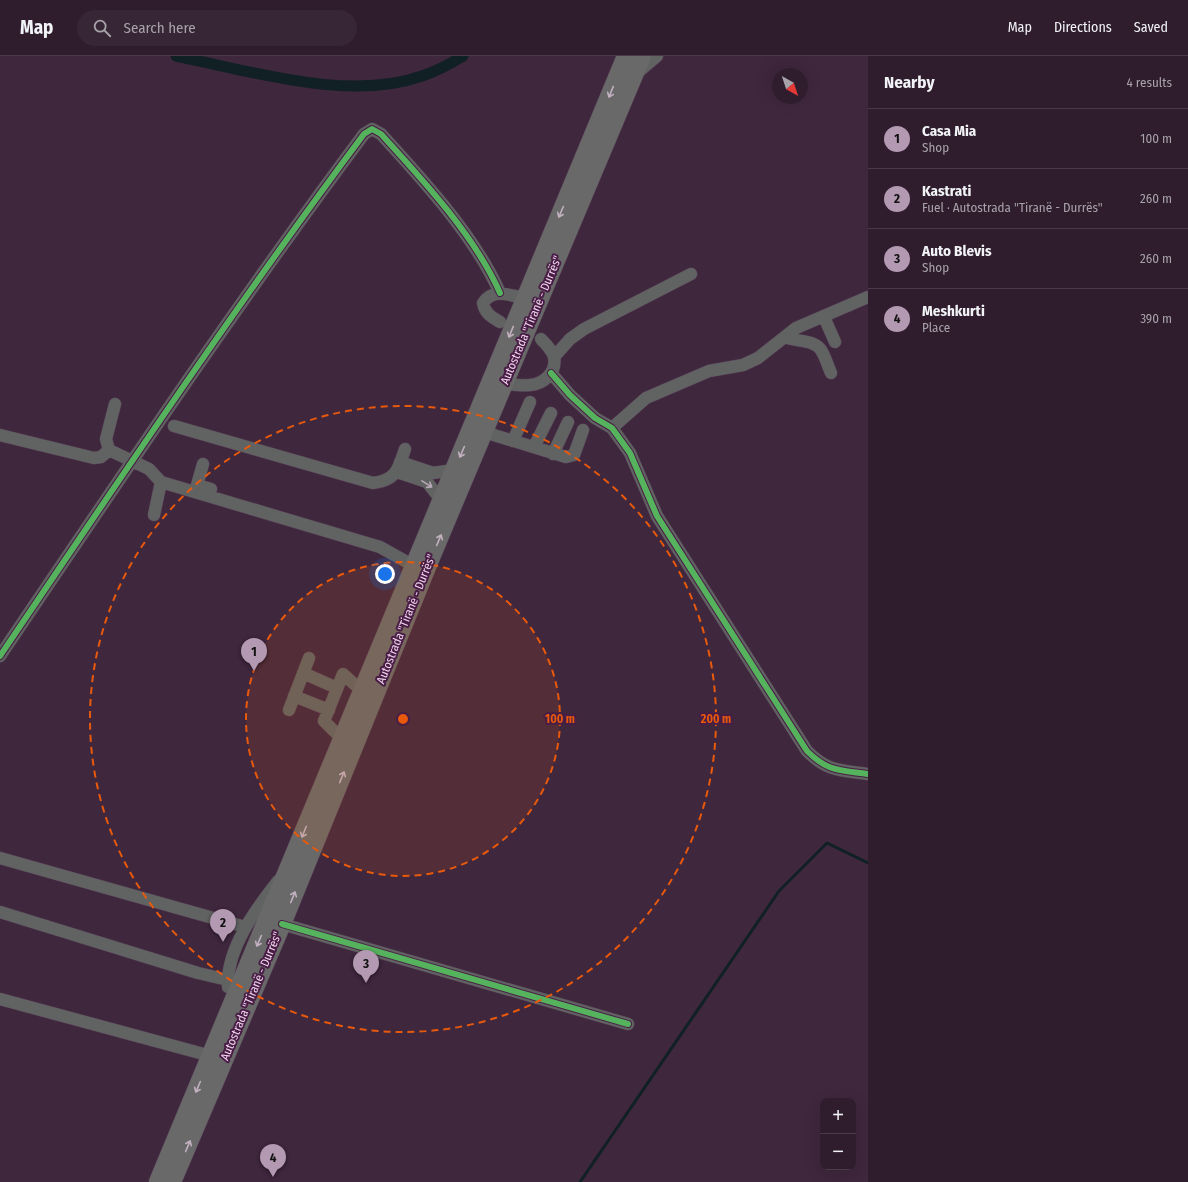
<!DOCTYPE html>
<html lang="en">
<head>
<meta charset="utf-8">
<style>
	body { margin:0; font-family:"Fira Sans Condensed",sans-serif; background:#372636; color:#f1f3f6 }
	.controls { position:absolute; right:12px; bottom:12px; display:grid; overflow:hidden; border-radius:8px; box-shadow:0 4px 16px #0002 }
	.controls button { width:36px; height:36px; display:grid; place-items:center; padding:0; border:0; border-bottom:1px solid #4a3b4a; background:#2f1d2e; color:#f1f3f6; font:20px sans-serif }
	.compass { position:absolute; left:772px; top:12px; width:36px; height:36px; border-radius:50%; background:#2f1d2e; box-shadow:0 4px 16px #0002; rotate:141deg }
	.you { position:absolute; left:385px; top:518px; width:14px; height:14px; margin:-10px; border:3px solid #fff; border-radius:50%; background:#1a73e8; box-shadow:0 0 0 6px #1a73e833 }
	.badge { display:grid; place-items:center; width:26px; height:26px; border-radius:50%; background:#b399b1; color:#111; font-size:13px; font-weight:700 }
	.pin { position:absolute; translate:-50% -33px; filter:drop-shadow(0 1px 2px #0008) }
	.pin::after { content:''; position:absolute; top:21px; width:14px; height:12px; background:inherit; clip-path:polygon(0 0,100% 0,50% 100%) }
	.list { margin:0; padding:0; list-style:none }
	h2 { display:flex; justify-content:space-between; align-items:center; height:52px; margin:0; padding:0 16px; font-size:17px }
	h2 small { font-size:13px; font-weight:400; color:#a7a2aa }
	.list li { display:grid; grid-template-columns:26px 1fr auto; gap:12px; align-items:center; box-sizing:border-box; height:60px; padding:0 16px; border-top:1px solid #4a3b4a }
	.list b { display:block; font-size:15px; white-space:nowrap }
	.list p { margin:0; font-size:13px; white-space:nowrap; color:#a7a2aa }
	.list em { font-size:13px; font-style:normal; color:#a7a2aa }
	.icon { flex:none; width:22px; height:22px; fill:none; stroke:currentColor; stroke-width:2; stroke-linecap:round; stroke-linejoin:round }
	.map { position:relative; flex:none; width:868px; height:1126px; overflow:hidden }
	header { display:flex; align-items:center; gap:24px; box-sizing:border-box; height:56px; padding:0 20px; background:#2f1d2e; border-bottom:1px solid #4a3b4a }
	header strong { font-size:19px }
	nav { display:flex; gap:22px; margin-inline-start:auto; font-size:14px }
	.search { width:280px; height:36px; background:#372636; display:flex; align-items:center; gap:10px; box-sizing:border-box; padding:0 14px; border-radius:22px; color:#a7a2aa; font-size:15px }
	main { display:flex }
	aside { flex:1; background:#2f1d2e }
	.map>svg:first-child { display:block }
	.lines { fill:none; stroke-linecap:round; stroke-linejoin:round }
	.stream { stroke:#102025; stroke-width:3 }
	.canal { stroke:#102025; stroke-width:11 }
	.minor-casing { stroke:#5a4559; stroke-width:13 }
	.highway-casing { stroke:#5a4559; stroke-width:19 }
	.minor { stroke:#616362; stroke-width:12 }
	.highway { stroke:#686968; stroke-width:18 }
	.cycleway-casing { stroke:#491d46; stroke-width:8 }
	.cycleway { stroke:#56b35d; stroke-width:6 }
	.oneway { stroke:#c2b0c0 }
	.oneway2 { stroke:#b8a9b7 }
	.ring { fill:none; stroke:#e8590c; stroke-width:2; stroke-dasharray:7 5 }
	.labels { text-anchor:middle; stroke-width:4; stroke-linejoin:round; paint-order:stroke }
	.street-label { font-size:12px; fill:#f2d7ef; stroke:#491d46 }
	.centre { fill:#e8590c; stroke:#491d46; stroke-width:2 }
	.ring-label { font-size:12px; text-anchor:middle; font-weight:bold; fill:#e8590c; stroke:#491d46; stroke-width:4; stroke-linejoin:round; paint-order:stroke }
</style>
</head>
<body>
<header>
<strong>Map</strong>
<div class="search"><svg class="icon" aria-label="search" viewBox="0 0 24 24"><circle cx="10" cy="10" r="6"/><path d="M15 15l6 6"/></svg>Search here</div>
<nav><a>Map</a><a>Directions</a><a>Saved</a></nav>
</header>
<main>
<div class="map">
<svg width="868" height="1126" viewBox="0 0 868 1126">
	<rect width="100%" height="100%" fill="#3f273e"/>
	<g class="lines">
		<path class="stream" d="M 580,1126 L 779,835 L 827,787 L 868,807"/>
		<path class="canal" d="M 176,0 C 250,15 349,46 422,20 C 437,15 450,8 463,0"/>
		<g class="minor-casing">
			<path id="minor" d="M 637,17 L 657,0
				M 824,261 L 835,286
				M 500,266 C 492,261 485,258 483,247 C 493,232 509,239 524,242
				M 785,281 C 795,286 814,283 821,294 C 825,300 828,310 831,317
				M 554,301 L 570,283 L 584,273 L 691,218
				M 551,317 L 570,339 L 595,362 L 612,372 L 630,397 L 657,460 L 807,695 C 828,716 840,714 868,718
				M 504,328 C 513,328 522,330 530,329 C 544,328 557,316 554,301 C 552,294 546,288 541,283
				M 115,348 L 106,383 L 109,394 L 149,413 L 161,426
				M 174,370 L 373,427 C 397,424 398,413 405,393
				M 612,372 L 646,342 L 709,315 L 743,309 L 758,302 L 796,272 L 868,241
				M 484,376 L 566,401 L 574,399 L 583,374
				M 0,379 L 94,402 L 101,401 L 109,394
				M 513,385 L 530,346
				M 534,391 L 551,357
				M 553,398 L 568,366
				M 400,406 L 433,417 L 447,415 L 453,418
				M 203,408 L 197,429 L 211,433
				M 397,416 L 427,426 L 438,440 L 438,451
				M 154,459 L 161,426 L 380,491 L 414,510
				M 0,600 C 119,424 237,248 364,78 L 372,73 L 381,78 C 422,123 475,180 500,237
				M 303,617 L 337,632
				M 294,640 L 329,654
				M 289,654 L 309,602
				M 342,683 L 324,665 L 343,618 L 362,635
				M 0,802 L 245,871
				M 0,856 L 198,917 L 228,924
				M 282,868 L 628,968
				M 228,931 C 226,893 256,853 278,825
				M 0,943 L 211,1000"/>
		</g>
		<g class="highway-casing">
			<path id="highway" d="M 158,1126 L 626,0
				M 172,1126 L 282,868 L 429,506 L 642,0"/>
		</g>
		<use href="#minor" class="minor"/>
		<use href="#highway" class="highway"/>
		<g class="cycleway-casing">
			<path id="cycleway" d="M 551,317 L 570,339 L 595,362 L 612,372 L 630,397 L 657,460 L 807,695 C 828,716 840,714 868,718
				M 0,600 C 119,424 237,248 364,78 L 372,73 L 381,78 C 422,123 475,180 500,237
				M 282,868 L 628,968"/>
		</g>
		<use href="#cycleway" class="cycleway"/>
	</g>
	<defs><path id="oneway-shaft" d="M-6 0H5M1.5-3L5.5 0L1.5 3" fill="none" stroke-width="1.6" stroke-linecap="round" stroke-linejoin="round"/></defs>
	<g class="oneway">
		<use href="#oneway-shaft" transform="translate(611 36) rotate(112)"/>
		<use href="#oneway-shaft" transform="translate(561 156) rotate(113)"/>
		<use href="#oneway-shaft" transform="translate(511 276) rotate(112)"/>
		<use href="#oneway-shaft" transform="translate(462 396) rotate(113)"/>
		<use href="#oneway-shaft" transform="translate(439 484) rotate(-67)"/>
		<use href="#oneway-shaft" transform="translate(342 721) rotate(-68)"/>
		<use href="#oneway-shaft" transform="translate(304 776) rotate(112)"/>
		<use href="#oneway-shaft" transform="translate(293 841) rotate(-68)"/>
		<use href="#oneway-shaft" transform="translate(259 885) rotate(113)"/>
		<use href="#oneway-shaft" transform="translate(198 1031) rotate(113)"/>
		<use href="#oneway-shaft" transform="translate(188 1090) rotate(-67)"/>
	</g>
	<use class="oneway2" href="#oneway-shaft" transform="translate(427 428) rotate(31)"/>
	<circle cx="403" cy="663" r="157" fill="#e8590c" fill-opacity=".12"/>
	<g class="ring">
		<circle cx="403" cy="663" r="157"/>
		<circle cx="403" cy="663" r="313"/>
	</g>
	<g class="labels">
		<g class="street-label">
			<text transform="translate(531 264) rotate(-67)" y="4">Autostrada "Tiranë - Durrës"</text>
			<text transform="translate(406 563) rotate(-68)" y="4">Autostrada "Tiranë - Durrës"</text>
			<text transform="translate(251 940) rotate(-67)" y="4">Autostrada "Tiranë - Durrës"</text>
		</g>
	</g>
	<circle cx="403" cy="663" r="6" class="centre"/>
	<g class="ring-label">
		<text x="560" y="667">100 m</text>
		<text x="716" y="667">200 m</text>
	</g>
</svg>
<div class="controls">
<button>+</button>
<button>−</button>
</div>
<svg class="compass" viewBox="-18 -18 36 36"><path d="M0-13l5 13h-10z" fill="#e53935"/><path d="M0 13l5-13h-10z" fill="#a7a2aa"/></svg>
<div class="you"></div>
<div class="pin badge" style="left:254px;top:615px">1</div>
<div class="pin badge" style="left:223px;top:886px">2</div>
<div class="pin badge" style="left:366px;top:927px">3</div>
<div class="pin badge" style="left:273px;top:1121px">4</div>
</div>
<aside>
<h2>Nearby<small>4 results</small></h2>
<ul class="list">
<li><span class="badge">1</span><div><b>Casa Mia</b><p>Shop</p></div><em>100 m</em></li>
<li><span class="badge">2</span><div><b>Kastrati</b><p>Fuel · Autostrada &quot;Tiranë - Durrës&quot;</p></div><em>260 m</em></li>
<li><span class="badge">3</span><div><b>Auto Blevis</b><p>Shop</p></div><em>260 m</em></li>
<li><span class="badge">4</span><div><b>Meshkurti</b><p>Place</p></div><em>390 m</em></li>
</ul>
</aside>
</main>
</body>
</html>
